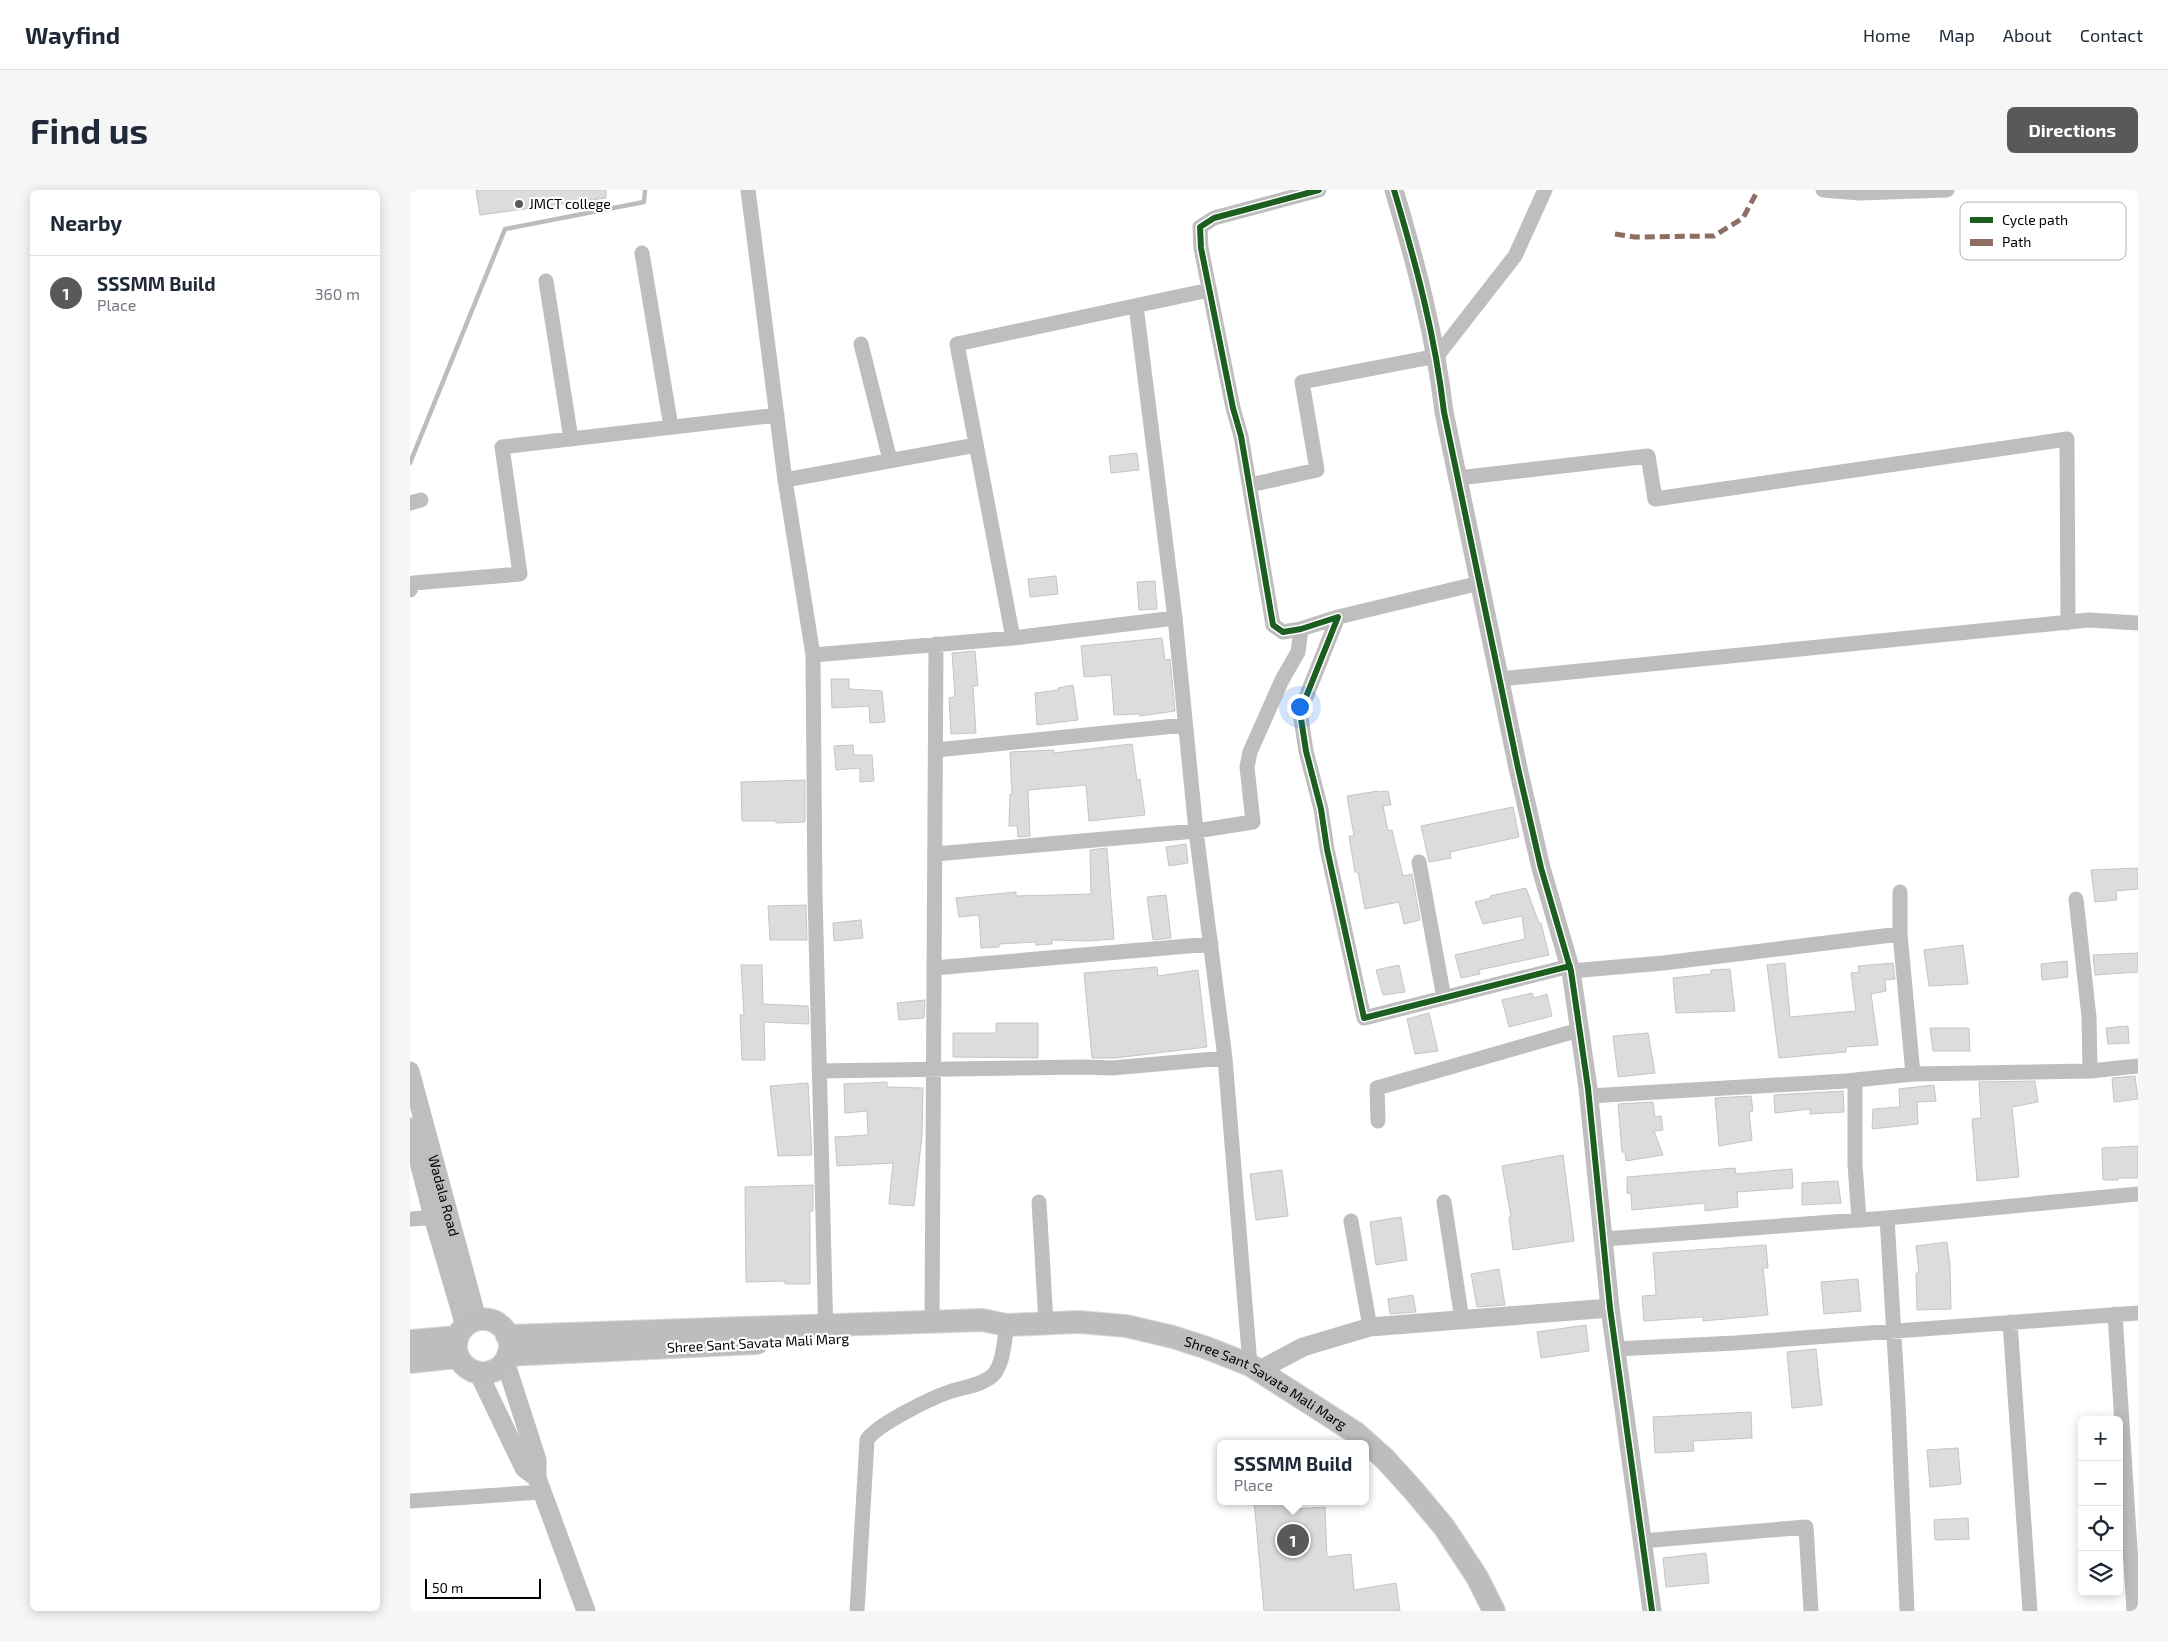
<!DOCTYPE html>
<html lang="en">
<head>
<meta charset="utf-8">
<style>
	body { margin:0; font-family:"Exo 2",sans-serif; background:#f6f6f7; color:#1f2937 }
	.controls { position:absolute; right:15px; bottom:15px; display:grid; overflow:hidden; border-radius:8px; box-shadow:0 2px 12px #0003 }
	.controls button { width:45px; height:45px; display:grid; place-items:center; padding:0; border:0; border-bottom:1px solid #e0e1e3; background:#fff; color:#1f2937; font:25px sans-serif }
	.scale { position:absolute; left:15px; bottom:12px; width:116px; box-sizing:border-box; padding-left:5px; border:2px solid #000; border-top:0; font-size:14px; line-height:18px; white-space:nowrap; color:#000; -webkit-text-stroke:4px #fff; paint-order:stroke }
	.you { position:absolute; left:889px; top:516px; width:18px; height:18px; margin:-12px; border:4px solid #fff; border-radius:50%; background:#1a73e8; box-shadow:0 0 0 8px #1a73e833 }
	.badge { display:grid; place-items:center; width:32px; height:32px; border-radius:50%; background:#595959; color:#fff; font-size:16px; font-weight:700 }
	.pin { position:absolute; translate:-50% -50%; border:2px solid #fff; box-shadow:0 1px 5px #0006 }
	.popup { position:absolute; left:807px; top:1250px; width:152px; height:65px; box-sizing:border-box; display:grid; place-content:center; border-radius:8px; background:#fff; filter:drop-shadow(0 1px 4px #0005); font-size:16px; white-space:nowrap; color:#747a83 }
	.popup b { font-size:19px; color:#1f2937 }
	.popup::after { content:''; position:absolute; left:50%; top:100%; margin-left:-10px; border:10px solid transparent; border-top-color:#fff }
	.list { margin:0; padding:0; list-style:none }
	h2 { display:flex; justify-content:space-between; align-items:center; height:65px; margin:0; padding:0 20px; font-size:21px }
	h2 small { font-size:16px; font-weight:400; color:#747a83 }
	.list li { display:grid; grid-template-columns:32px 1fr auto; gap:15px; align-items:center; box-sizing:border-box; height:75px; padding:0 20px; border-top:1px solid #e0e1e3 }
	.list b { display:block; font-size:19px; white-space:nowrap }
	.list p { margin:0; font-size:16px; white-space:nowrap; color:#747a83 }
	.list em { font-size:16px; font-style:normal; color:#747a83 }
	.icon { flex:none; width:28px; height:28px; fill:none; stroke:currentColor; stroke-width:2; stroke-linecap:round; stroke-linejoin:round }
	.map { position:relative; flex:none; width:1728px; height:1421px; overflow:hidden; border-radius:8px }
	header { display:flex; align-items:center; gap:30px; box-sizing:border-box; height:70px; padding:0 25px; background:#fff; border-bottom:1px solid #e0e1e3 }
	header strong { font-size:24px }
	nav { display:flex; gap:28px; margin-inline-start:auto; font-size:18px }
	.intro { display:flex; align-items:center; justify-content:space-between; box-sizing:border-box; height:120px; padding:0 30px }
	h1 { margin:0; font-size:35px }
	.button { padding:12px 22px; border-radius:8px; background:#595959; color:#fff; font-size:18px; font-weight:700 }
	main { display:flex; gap:30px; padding:0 30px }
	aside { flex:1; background:#fff; border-radius:8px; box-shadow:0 2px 12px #0003 }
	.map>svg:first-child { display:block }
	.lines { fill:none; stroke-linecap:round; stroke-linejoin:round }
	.stream { stroke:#bcbcbc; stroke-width:4.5 }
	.building { fill:#dcdcdc; stroke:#c5c5c5 }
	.primary-casing { stroke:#dbdbdb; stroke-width:24 }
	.minor { stroke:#bebebe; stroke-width:15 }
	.tertiary { stroke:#bebebe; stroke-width:19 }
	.primary { stroke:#bdbdbd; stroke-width:22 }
	.quiet { stroke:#8d6e63; stroke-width:5; stroke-dasharray:10 5; stroke-linecap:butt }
	.cycleway-casing { stroke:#fff; stroke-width:9 }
	.cycleway { stroke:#1b5e20; stroke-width:6 }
	.poi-dot { fill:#595959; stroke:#fff; stroke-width:2 }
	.labels { text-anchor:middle; stroke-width:4.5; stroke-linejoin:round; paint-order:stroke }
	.poi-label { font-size:14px; fill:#000; stroke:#fff; text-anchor:start }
	.street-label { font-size:14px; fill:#000; stroke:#fff }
	.key { fill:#fff; stroke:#b2b2b2; stroke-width:1 }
	.key-label { font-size:14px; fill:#000 }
</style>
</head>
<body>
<header>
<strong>Wayfind</strong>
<nav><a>Home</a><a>Map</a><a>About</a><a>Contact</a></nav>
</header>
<div class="intro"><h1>Find us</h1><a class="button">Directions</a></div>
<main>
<aside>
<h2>Nearby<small></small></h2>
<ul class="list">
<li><span class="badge">1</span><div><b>SSSMM Build</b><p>Place</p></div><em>360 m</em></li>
</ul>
</aside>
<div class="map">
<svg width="1728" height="1421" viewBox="0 0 1728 1421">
	<rect width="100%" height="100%" fill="#fff"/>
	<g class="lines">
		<path class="stream" d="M 0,273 L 95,39 L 234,12 L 235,0"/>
	</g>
	<path class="building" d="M 66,0 L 196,0 L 196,8 L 70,25 Z
		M 727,263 L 729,280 L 701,283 L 699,266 Z
		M 646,386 L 648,404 L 620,407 L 618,389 Z
		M 745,391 L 747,419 L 729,420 L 727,392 Z
		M 752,448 L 755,470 L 760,469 L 765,521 L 730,526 L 729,524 L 704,525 L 701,485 L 674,487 L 671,456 Z
		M 565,461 L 568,496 L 563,496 L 566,543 L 541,544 L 539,508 L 545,507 L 542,463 Z
		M 421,489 L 439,489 L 439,499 L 472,501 L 475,532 L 460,533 L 459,516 L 422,518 Z
		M 663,495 L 668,530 L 627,535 L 625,503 L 648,500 L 648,498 Z
		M 722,554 L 727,590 L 730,589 L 735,625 L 679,631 L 676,595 L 618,600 L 620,646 L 608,647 L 607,636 L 599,636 L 600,604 L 602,604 L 600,562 L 644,560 L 644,563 Z
		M 443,555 L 444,565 L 462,565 L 464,591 L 450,592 L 450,578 L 426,580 L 424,556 Z
		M 395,590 L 395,632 L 366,633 L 366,631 L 332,631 L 331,592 Z
		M 968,601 L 969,602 L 978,601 L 981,615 L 973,616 L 978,641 L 982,640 L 993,686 L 1002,684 L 1010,730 L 994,734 L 989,712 L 955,719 L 948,682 L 945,682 L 939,646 L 944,646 L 937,606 Z
		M 1103,617 L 1109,647 L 1040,662 L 1041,668 L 1019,672 L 1011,636 Z
		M 776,654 L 778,673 L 759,676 L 756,657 Z
		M 697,658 L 704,749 L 679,751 L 642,750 L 642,754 L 626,755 L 626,752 L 589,754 L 589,757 L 571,758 L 569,725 L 549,727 L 546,708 L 606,702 L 606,706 L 681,704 L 680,660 Z
		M 1728,678 L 1728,699 L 1706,701 L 1707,710 L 1685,712 L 1681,680 Z
		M 1116,698 L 1129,733 L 1131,733 L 1139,765 L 1069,780 L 1070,784 L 1051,788 L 1045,765 L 1115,749 L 1112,726 L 1073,734 L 1065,712 L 1081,708 L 1080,706 Z
		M 756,705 L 761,748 L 743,750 L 737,707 Z
		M 396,715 L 397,750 L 360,750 L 358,716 Z
		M 451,730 L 453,748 L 424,751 L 423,733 Z
		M 1553,755 L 1558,794 L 1519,796 L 1514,760 Z
		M 1728,763 L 1728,782 L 1685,785 L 1683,765 Z
		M 1657,771 L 1658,787 L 1632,790 L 1631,774 Z
		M 1375,773 L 1380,827 L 1446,821 L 1441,783 L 1449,782 L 1448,776 L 1483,773 L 1485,789 L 1475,790 L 1476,801 L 1461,804 L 1468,855 L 1436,857 L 1436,862 L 1369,868 L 1357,775 Z
		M 331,775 L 352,775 L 353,814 L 398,816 L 399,834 L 354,832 L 355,870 L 332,870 L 330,825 L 334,825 Z
		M 989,775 L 995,802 L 973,805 L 966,780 Z
		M 747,777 L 748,786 L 788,780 L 797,857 L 705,868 L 682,868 L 674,783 Z
		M 1320,779 L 1325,821 L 1266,823 L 1263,788 L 1301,784 L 1301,780 Z
		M 1122,803 L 1124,808 L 1137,804 L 1142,826 L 1099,837 L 1092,810 Z
		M 515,810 L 514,828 L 489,830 L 487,813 Z
		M 1019,823 L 1028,861 L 1005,864 L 997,829 Z
		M 586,833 L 628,833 L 628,868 L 543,867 L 543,843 L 586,843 Z
		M 1718,836 L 1719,853 L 1698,854 L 1696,838 Z
		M 1520,838 L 1559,838 L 1560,861 L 1523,861 Z
		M 1238,843 L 1245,883 L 1208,887 L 1203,846 Z
		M 1725,886 L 1728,909 L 1704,912 L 1702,888 Z
		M 1625,891 L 1628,912 L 1602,917 L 1609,987 L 1567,991 L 1562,929 L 1571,928 L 1569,892 Z
		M 477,892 L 477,897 L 513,898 L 512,946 L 504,1016 L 479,1014 L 483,973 L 427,976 L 425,947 L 458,945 L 457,921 L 435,923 L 434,894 Z
		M 398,893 L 402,965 L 368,966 L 360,896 Z
		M 1524,895 L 1526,911 L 1507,912 L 1508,934 L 1462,939 L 1463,919 L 1490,917 L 1489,899 Z
		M 1433,901 L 1434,922 L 1400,924 L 1400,919 L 1365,923 L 1364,905 Z
		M 1341,906 L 1343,921 L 1339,922 L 1342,950 L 1309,956 L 1305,908 Z
		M 1243,912 L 1245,927 L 1251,926 L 1253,940 L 1244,941 L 1253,965 L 1216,971 L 1215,962 L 1212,962 L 1208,914 Z
		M 1728,956 L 1728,988 L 1708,988 L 1708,990 L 1693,990 L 1692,958 Z
		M 1153,965 L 1164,1051 L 1103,1060 L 1099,1027 L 1101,1027 L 1092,976 Z
		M 1325,978 L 1326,984 L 1382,979 L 1383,998 L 1327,1002 L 1328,1017 L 1295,1021 L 1295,1013 L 1222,1020 L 1221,1004 L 1217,1003 L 1217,987 Z
		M 872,980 L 878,1026 L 846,1030 L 840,984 Z
		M 1428,991 L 1431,1013 L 1392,1015 L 1392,993 Z
		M 403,995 L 403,1021 L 400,1021 L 400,1094 L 375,1094 L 375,1091 L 336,1092 L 335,997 Z
		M 991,1027 L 997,1070 L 966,1075 L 960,1032 Z
		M 1537,1052 L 1540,1075 L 1541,1119 L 1507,1120 L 1506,1083 L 1509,1083 L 1506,1056 Z
		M 1356,1055 L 1358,1078 L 1353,1078 L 1358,1125 L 1293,1131 L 1293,1127 L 1234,1131 L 1232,1106 L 1246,1105 L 1243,1063 Z
		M 1089,1079 L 1095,1115 L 1067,1117 L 1061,1084 Z
		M 1448,1089 L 1451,1121 L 1414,1124 L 1411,1092 Z
		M 1003,1105 L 1006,1122 L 980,1124 L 978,1109 Z
		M 1176,1135 L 1179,1161 L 1131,1168 L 1127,1142 Z
		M 1406,1159 L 1412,1215 L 1382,1218 L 1377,1162 Z
		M 1341,1222 L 1342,1248 L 1283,1251 L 1284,1261 L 1245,1263 L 1243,1227 Z
		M 1548,1258 L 1551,1294 L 1520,1297 L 1517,1260 Z
		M 844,1311 L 864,1311 L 865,1313 L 886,1311 L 886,1319 L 915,1317 L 917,1367 L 941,1364 L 944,1400 L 986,1393 L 990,1421 L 854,1421 Z
		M 1558,1328 L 1559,1349 L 1525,1350 L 1524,1330 Z
		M 1296,1363 L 1299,1393 L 1256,1397 L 1253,1368 Z"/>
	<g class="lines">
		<g class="primary-casing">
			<g id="primary">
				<circle cx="73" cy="1156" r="27"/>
				<path id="s2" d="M 97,1146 L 572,1130 L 597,1135 L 669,1132 L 716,1136 L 763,1147 L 797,1158 L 840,1175 L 946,1243 L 975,1269 L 1004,1301 L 1034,1337 L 1067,1387 L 1084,1421"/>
				<path d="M 0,1151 L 47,1147"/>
				<path d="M 98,1165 L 347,1153"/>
				<path d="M 0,1172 L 48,1167"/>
			</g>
		</g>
		<path class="minor" d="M 338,0 L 375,290 L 403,465 L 405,704 L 416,1149
			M 909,0 L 804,28 L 790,37 L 791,58 L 823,218 L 831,246 L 863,435 L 873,442 L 891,439 L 928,427 L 890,522 L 896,561 L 911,619 L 917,659 L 954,828 L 1160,776
			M 1413,0 L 1450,3 L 1537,0
			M 232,63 L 261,237
			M 136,91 L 161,249
			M 726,116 L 765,428 L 786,641 L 815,868 L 840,1175
			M 451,154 L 480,270
			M 1048,288 L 1238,266 L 1245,309 L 1657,249 L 1658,433
			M 375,290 L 566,255
			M 840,295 L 907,280 L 892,192 L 1027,166 L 1105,66 L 1135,0
			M 0,313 L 11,310
			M 0,400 L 4,393 L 110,384 L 92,257 L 367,225
			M 928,427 L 1070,393
			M 603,448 L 547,154 L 799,100
			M 403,465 L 603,448 L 765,428
			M 1090,489 L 1679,430 L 1728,433
			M 526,560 L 775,535
			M 525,664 L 786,641 L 843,632 L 837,577 L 840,562 L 872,490 L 888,462 L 891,439
			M 1009,672 L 1034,808
			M 524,778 L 801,754
			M 1161,781 L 1253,773 L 1490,744
			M 409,881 L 674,877 L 702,878 L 815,868
			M 1680,881 L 1728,876
			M 1503,884 L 1680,881 L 1679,827 L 1666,709
			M 1445,890 L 1445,974 L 1449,1030
			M 1179,906 L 1436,891 L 1503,884 L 1490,744 L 1490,702
			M 968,931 L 967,898 L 1169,840
			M 629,1012 L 636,1133
			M 1034,1012 L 1052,1130
			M 1477,1028 L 1488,1213 L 1497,1421
			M 0,1029 L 32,1027
			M 941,1031 L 960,1137
			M 1194,1049 L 1477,1028 L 1728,1004
			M 1705,1124 L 1724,1421
			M 522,1132 L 526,454
			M 1600,1132 L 1620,1421
			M 1205,1159 L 1325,1153 L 1728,1123
			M 0,1311 L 132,1302
			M 1232,1351 L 1396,1337 L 1401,1421
			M 447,1421 L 457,1250 C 466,1235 521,1208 539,1202 C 553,1197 570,1196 582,1186 C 594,1175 594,1150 597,1135"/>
		<g class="tertiary">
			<path d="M 984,0 C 1006,74 1025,145 1034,222 L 1108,578 L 1131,678 L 1161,781 L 1178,898 L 1200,1118 L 1242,1421"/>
			<path id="s1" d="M 0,881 L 67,1129"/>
			<path d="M 0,937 L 23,1027 L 55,1136"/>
			<path d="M 95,1171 L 127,1270 L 127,1288 L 176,1421"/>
			<path d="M 848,1181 L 893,1157 L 960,1137 L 1200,1118"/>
			<path d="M 68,1182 L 114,1278 L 127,1288"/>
		</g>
		<use href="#primary" class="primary"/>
		<path class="quiet" d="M 1205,44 L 1225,47 L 1304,46 L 1333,28 L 1348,0"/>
		<g class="cycleway-casing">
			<path id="cycleway" d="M 909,0 L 804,28 L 790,37 L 791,58 L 823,218 L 831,246 L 863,435 L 873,442 L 891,439 L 928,427 L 890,522 L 896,561 L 911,619 L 917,659 L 954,828 L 1160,776
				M 984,0 C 1006,74 1025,145 1034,222 L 1108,578 L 1131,678 L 1161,781 L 1178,898 L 1200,1118 L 1242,1421"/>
		</g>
		<use href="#cycleway" class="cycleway"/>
	</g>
	<circle class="poi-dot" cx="109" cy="14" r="5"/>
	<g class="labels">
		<g class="poi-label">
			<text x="119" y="19">JMCT college</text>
		</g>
		<g class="street-label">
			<text dy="5" stroke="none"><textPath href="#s1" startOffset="129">Wadala Road</textPath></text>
			<text transform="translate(348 1153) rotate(-3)" y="5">Shree Sant Savata Mali Marg</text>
			<text dy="5" stroke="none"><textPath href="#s2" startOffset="772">Shree Sant Savata Mali Marg</textPath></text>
		</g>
	</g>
	<rect x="1550" y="12" width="166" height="58" rx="8" class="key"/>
	<rect x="1560" y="27" width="23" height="6" fill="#1b5e20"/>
	<rect x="1560" y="49" width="23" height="7" fill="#8d6e63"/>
	<g class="key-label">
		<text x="1592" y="35">Cycle path</text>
		<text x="1592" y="57">Path</text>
	</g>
</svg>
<div class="controls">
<button>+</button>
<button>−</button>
<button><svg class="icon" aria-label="locate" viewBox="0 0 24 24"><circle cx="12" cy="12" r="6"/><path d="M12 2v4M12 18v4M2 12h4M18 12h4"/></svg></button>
<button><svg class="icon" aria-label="layers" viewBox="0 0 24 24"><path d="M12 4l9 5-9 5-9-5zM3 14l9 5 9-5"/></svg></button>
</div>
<div class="scale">50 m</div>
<div class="you"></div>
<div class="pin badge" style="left:883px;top:1350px">1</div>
<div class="popup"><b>SSSMM Build</b>Place</div>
</div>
</main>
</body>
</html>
